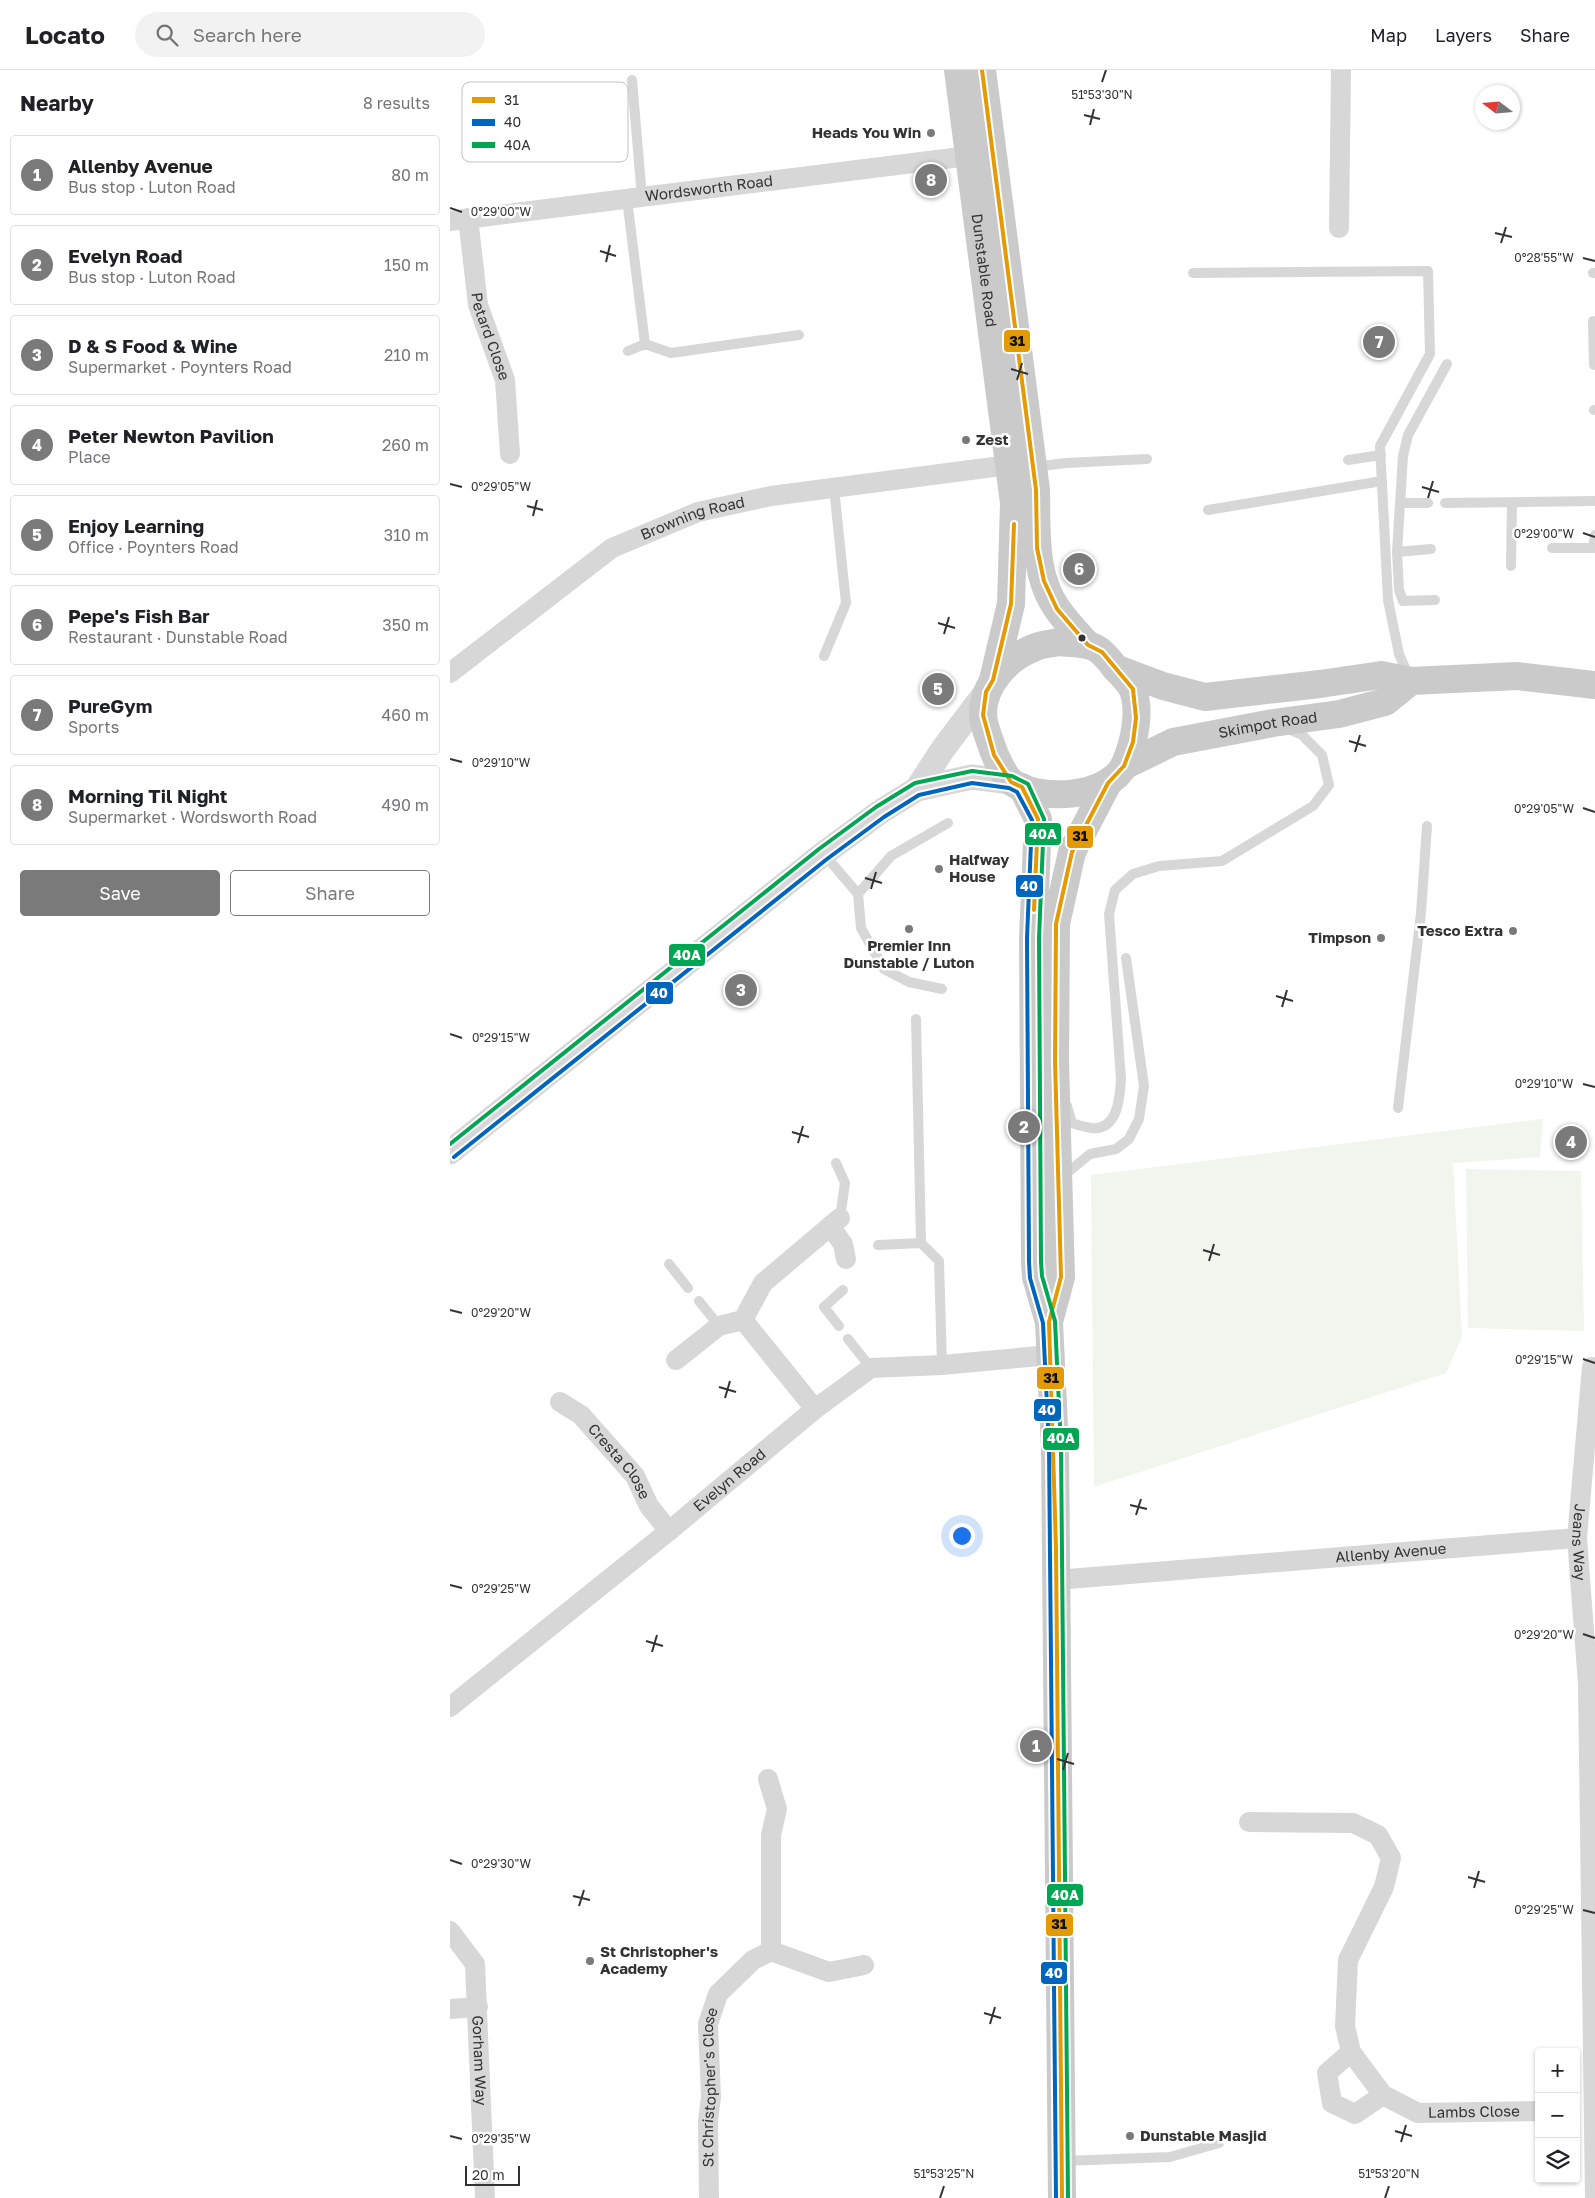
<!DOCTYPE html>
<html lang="en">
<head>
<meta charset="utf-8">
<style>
	body { margin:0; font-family:"Golos Text",sans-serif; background:#f2f2f2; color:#202124 }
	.controls { position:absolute; right:15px; bottom:15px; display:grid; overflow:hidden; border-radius:5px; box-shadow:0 1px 4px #0004 }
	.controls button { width:45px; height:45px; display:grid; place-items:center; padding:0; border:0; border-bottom:1px solid #e0e0e0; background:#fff; color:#202124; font:25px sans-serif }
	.compass { position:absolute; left:1025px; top:15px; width:45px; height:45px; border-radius:50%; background:#fff; box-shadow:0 1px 4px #0004; rotate:286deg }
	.scale { position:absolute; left:15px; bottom:12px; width:55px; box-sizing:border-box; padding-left:5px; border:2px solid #333; border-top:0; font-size:14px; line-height:18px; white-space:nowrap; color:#333; -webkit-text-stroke:4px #fff; paint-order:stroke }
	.you { position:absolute; left:511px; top:1465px; width:18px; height:18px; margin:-12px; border:4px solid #fff; border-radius:50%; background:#1a73e8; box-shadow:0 0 0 8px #1a73e833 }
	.badge { display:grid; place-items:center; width:32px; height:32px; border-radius:50%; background:#7a7a7a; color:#fff; font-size:16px; font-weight:700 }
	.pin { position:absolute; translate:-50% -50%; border:2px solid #fff; box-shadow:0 1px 5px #0006 }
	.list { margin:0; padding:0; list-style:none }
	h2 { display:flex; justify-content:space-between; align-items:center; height:65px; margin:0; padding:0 20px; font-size:21px }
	h2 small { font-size:16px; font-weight:400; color:#757577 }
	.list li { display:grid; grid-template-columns:32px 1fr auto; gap:15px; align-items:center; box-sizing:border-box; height:80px; margin:0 10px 10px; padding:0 10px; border:1px solid #e0e0e0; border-radius:5px }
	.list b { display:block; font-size:19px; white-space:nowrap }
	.list p { margin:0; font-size:16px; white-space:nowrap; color:#757577 }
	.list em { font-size:16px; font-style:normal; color:#757577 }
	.actions { display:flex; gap:10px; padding:15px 20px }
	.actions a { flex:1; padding:11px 0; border:1px solid #7a7a7a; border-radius:5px; text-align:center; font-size:18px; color:#7a7a7a }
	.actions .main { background:#7a7a7a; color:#fff }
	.icon { flex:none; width:28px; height:28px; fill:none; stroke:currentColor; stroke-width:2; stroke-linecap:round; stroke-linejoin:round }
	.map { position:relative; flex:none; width:1145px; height:2128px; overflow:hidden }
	header { display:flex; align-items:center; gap:30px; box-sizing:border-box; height:70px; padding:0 25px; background:#fff; border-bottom:1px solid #e0e0e0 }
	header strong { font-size:24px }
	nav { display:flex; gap:28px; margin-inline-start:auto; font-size:18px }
	.search { width:350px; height:45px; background:#f2f2f2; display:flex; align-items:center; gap:12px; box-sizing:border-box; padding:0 18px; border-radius:28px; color:#757577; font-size:19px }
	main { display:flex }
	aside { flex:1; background:#fff }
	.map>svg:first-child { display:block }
	.green { fill:#f1f5ed }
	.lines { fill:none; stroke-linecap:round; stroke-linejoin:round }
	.service { stroke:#d7d7d7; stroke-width:10 }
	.minor { stroke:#d7d7d7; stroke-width:20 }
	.tertiary { stroke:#d7d7d7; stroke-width:25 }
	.primary { stroke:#cacaca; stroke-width:28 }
	.bus-1-casing { stroke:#fff; stroke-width:8 }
	.bus-2-casing { stroke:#fff; stroke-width:8 }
	.bus-3-casing { stroke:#fff; stroke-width:8 }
	.bus-1 { stroke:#e39a05; stroke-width:4 }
	.bus-2 { stroke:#0065bd; stroke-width:4 }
	.bus-3 { stroke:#00a651; stroke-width:4 }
	.ticks { fill:none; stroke:#333; stroke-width:2 }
	.poi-dot { fill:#7a7a7a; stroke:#fff; stroke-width:2 }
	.bus-dot { fill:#333; stroke:#fff; stroke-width:2 }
	.labels { text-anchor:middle; stroke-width:5; stroke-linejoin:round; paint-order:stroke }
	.poi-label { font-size:15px; font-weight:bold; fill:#333; stroke:#fff; text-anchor:start }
	.street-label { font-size:15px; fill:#333; stroke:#fff }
	.key { fill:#fff; stroke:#c2c2c2; stroke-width:1 }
	.key-label { font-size:14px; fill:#333 }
	.ticks-label { font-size:12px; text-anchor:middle; fill:#333; stroke:#fff; stroke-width:5; stroke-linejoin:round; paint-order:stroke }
	.line-badge { stroke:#fff; stroke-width:2 }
	.badge-label { font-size:14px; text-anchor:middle; font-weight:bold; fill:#fff }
	.pale-badge-label { font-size:14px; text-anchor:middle; font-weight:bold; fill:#111 }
</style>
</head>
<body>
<header>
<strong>Locato</strong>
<div class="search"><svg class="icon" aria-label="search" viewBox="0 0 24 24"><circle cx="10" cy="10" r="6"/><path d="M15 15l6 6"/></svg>Search here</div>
<nav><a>Map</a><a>Layers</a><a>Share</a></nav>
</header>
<main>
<aside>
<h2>Nearby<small>8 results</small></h2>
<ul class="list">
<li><span class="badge">1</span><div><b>Allenby Avenue</b><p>Bus stop · Luton Road</p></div><em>80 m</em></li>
<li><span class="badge">2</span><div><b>Evelyn Road</b><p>Bus stop · Luton Road</p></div><em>150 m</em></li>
<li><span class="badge">3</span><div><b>D &amp; S Food &amp; Wine</b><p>Supermarket · Poynters Road</p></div><em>210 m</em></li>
<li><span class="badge">4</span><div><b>Peter Newton Pavilion</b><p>Place</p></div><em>260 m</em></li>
<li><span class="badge">5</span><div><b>Enjoy Learning</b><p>Office · Poynters Road</p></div><em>310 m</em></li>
<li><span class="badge">6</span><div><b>Pepe's Fish Bar</b><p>Restaurant · Dunstable Road</p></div><em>350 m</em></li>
<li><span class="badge">7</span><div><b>PureGym</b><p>Sports</p></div><em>460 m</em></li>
<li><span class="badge">8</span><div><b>Morning Til Night</b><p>Supermarket · Wordsworth Road</p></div><em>490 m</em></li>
</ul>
<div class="actions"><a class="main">Save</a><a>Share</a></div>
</aside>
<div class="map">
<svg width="1145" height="2128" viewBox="0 0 1145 2128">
	<rect width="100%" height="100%" fill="#fff"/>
	<path class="green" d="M 1093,1049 L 1090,1087 L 1003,1093 L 1012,1266 L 996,1303 L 644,1417 L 641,1105 Z
		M 1016,1099 L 1131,1101 L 1134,1261 L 1018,1258 Z"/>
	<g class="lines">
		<path class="service" d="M 182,10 L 192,127
			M 177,129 L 195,274 L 221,283 L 349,265
			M 743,203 L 978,201 L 980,284 L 930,376 L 938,530 L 949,584 L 959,607
			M 1143,203 L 1145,203
			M 1143,251 L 1144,295
			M 178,281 L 195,274
			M 1144,340 L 1145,340
			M 898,390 L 931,385
			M 584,397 L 616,393 L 697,389
			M 950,433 L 978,433
			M 995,433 L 1145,431
			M 758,440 L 932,411
			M 1102,478 L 1143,478 L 1145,465
			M 947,482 L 981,479
			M 1061,496 L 1062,432
			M 985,530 L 953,531 L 949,520 L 947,482 L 953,386 L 958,365 L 997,294
			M 374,586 L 396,533 L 384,418
			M 374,784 L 408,824 L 411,858 L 434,899 L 459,912 L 492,919
			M 408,824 L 441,786 L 498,753
			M 466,949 L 471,1173
			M 617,1036 L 622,1053 C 628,1055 635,1057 641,1058 C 668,1061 670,1027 671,1009 L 659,844 L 665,820 L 683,804 L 709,796 L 772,791 L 863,736 L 879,715 L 872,685 L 852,665 L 836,658
			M 948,1038 L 971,843 L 977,756
			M 386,1093 L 395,1113 L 390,1148
			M 612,1107 L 640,1084 L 666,1079 L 679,1069 L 689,1049 L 694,1016 L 676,888
			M 428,1175 L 471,1173 L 489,1191 L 492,1295
			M 219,1194 L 238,1218
			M 249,1231 L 269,1256
			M 389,1256 L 374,1237 L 393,1220
			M 398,1269 L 421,1298
			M 613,2091 L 720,2087 L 769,2073"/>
		<g class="minor">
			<path id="s1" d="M 18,148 L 28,235 L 55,310 L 60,384"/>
			<path id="s2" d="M 0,151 L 519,86"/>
			<path d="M 889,158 L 891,0"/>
			<path id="s3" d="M 0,603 L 162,478 L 248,442 L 321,426 L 559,395"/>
			<path d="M 380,1156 L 393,1174 L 396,1189"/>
			<path d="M 293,1250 L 365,1339"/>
			<path d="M 226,1290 L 269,1256 L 293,1250 L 313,1213 L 390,1148"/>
			<path id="s4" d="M 1142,1297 L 1127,1468 L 1138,1614 L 1145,2128"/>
			<path id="s5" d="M 110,1332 L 131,1345 L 185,1406 L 199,1436 L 219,1461"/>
			<path id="s6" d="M 606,1510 L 1127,1468"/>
			<path id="s7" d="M 0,1637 L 219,1461 L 365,1339 L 421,1298 L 492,1295 L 600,1285"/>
			<path d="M 318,1709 L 327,1739 L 321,1765 L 321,1881"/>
			<path id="s8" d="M 799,1752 L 903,1753 L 928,1765 L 941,1788 L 934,1817 L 898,1890 L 895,1956 L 901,1982 L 933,2025 L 968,2043 L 1089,2041"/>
			<path id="s9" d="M 0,1861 L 25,1894 L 35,2128"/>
			<path d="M 0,1939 L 28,1937"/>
			<path d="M 901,1982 L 877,2003 L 882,2033 L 905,2044 L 933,2025"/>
			<path id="s10" d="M 259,2128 L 258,2051 L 261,2027 L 258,1954 L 268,1924 L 303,1890 L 321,1881 L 379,1902 L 414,1895"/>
		</g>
		<path class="tertiary" d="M 467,719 L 493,679 L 536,622
			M 0,1082 L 373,784 L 430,742 L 467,719 L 522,707 L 561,712"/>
		<g class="primary">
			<path id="s11" d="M 508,0 L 564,433 L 561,534 L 543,610"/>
			<path d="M 532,0 L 586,420 C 587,460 583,506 608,540 C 617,553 628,564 638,575"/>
			<path d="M 608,572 C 618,573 629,573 638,575 C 650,578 656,587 664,596 C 669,603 680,612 683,620 C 691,642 684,673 675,694 C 659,728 591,732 563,713 C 554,707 544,684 541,674 C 538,665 533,654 533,644 C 533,614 558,587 586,577 C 592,574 601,574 608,572 Z"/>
			<path d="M 665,598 L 713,616 L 755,627 L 870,614 L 931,605 L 961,611 L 1067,606 L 1145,615"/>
			<path id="s12" d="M 674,696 L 723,672 L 823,653 L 889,644 L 935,632 L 961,611"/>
			<path d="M 572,717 L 588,749 L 583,868 L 585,1192 L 586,1207 L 599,1252 L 605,1377 L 612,2128"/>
			<path d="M 599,1252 L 611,1207 L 605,991 L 606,854 L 622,782 L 658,713"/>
		</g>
		<g class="bus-1-casing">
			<path id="bus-1" d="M 532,0 L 586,420 L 587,478 L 594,511 L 607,539 L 638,575 L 652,582 L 683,619 L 686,648 L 683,672 L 674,696 L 658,713 L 622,782 L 606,854 L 605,991 L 611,1207 L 599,1252 L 606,1478 L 612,2128
				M 564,454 L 561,534 L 543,610 L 536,622 L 533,645 L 544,685 L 561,712 L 572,717 L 588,749 L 584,840"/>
		</g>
		<g class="bus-2-casing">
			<path id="bus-2" d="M 4,1087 L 377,789 L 434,747 L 469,725 L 522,713 L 559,718 L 567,722 L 582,750 L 577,868 L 579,1192 L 580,1208 L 593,1253 L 599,1377 L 606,2128"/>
		</g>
		<g class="bus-3-casing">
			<path id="bus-3" d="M 0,1074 L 369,779 L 426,737 L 465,713 L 522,701 L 562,706 L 578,714 L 594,749 L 589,868 L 591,1192 L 592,1206 L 605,1251 L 611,1377 L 618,2128"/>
		</g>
		<use href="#bus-1" class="bus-1"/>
		<use href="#bus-2" class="bus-2"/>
		<use href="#bus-3" class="bus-3"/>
	</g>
	<path class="ticks" d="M 652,12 L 656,0M 634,45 L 650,49M 640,55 L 644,39M 0,138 L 12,142M 1045,163 L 1062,167M 1051,173 L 1056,157M 150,181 L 166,186M 1133,188 L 1145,191M 156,192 L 160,175M 561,299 L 578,304M 567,310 L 572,293M 0,414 L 12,417M 972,417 L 989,422M 978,428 L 983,411M 77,436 L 93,440M 83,446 L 87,430M 1133,463 L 1145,467M 488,553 L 505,558M 494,564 L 499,547M 899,671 L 916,676M 905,682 L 910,665M 0,689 L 12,692M 1133,738 L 1145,742M 415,808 L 432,813M 421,819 L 426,802M 826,926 L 843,931M 832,937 L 837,920M 0,964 L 12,968M 1133,1014 L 1145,1017M 342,1062 L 359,1067M 348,1073 L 353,1056M 753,1180 L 770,1185M 759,1191 L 764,1174M 0,1240 L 12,1243M 1133,1289 L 1145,1293M 269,1317 L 286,1322M 275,1328 L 280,1311M 680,1435 L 697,1439M 686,1445 L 691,1429M 0,1515 L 12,1518M 1133,1564 L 1145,1568M 196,1571 L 213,1576M 202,1582 L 207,1565M 607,1689 L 624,1694M 613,1700 L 618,1683M 0,1790 L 12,1794M 1018,1807 L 1035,1812M 1024,1818 L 1029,1801M 123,1826 L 140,1830M 129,1836 L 134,1820M 1133,1840 L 1145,1843M 534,1943 L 551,1948M 540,1954 L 545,1937M 945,2061 L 962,2066M 0,2066 L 12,2069M 951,2072 L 956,2055M 490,2128 L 494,2116M 935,2128 L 939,2116"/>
	<g class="poi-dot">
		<circle cx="481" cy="63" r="5"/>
		<circle cx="516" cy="370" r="5"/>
		<circle cx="489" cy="799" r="5"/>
		<circle cx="459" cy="859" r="5"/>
		<circle cx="1063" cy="861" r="5"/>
		<circle cx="931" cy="868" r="5"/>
		<circle cx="140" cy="1891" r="5"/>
		<circle cx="680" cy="2066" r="5"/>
	</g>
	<circle class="bus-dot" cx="632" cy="568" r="4.5"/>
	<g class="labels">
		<g class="poi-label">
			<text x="471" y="68" text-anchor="end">Heads You Win</text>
			<text x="526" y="375">Zest</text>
			<text x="499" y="795">Halfway<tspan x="499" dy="17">House</tspan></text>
			<text x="1053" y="866" text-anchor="end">Tesco Extra</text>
			<text x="921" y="873" text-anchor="end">Timpson</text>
			<text x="459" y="881" text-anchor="middle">Premier Inn<tspan x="459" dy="17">Dunstable / Luton</tspan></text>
			<text x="150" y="1887">St Christopher's<tspan x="150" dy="17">Academy</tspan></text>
			<text x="690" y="2071">Dunstable Masjid</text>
		</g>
		<g class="street-label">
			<text dy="5" stroke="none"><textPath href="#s2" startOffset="261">Wordsworth Road</textPath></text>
			<text dy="5" stroke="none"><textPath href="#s11" startOffset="202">Dunstable Road</textPath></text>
			<text dy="5" stroke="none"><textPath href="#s1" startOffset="121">Petard Close</textPath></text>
			<text dy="5" stroke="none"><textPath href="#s3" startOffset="291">Browning Road</textPath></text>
			<text dy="5" stroke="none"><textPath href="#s12" startOffset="151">Skimpot Road</textPath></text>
			<text dy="5" stroke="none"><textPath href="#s5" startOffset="85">Cresta Close</textPath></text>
			<text dy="5" stroke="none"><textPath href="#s7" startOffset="360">Evelyn Road</textPath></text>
			<text dy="5" stroke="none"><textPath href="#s4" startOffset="176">Jeans Way</textPath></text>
			<text dy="5" stroke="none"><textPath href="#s6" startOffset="336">Allenby Avenue</textPath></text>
			<text dy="5" stroke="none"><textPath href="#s9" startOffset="138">Gorham Way</textPath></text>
			<text dy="5" stroke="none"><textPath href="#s10" startOffset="111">St Christopher's Close</textPath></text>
			<text dy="5" stroke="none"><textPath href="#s8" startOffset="511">Lambs Close</textPath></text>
		</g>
	</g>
	<rect x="12" y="12" width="166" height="80" rx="8" class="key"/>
	<rect x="22" y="27" width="23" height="6" fill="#e39a05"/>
	<rect x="22" y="49" width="23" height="7" fill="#0065bd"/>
	<rect x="22" y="72" width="23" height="6" fill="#00a651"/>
	<g class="key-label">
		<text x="54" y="35">31</text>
		<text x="54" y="57">40</text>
		<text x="54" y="80">40A</text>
	</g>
	<g class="ticks-label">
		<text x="652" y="29">51°53'30"N</text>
		<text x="51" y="146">0°29'00"W</text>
		<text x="1094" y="192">0°28'55"W</text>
		<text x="51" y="421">0°29'05"W</text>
		<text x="1094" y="468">0°29'00"W</text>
		<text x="51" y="697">0°29'10"W</text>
		<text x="1094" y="743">0°29'05"W</text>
		<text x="51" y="972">0°29'15"W</text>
		<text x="1094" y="1018">0°29'10"W</text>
		<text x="51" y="1247">0°29'20"W</text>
		<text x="1094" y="1294">0°29'15"W</text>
		<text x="51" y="1523">0°29'25"W</text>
		<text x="1094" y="1569">0°29'20"W</text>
		<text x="51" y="1798">0°29'30"W</text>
		<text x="1094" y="1844">0°29'25"W</text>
		<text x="51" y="2073">0°29'35"W</text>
		<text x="494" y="2108">51°53'25"N</text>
		<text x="939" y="2108">51°53'20"N</text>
	</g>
	<g class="line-badge">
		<rect x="553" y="259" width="28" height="24" rx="5" fill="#e39a05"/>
		<rect x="574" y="752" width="38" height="24" rx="5" fill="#00a651"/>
		<rect x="616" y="755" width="28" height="24" rx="5" fill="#e39a05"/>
		<rect x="565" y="804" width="29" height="24" rx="5" fill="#0065bd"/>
		<rect x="218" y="873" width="38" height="24" rx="5" fill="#00a651"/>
		<rect x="195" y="911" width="29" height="24" rx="5" fill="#0065bd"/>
		<rect x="586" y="1296" width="29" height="24" rx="5" fill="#e39a05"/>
		<rect x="583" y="1328" width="29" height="24" rx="5" fill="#0065bd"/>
		<rect x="592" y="1357" width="38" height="24" rx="5" fill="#00a651"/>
		<rect x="596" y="1813" width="38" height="24" rx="5" fill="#00a651"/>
		<rect x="595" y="1843" width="29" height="24" rx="5" fill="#e39a05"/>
		<rect x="590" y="1891" width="28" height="24" rx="5" fill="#0065bd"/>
	</g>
	<g class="badge-label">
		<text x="593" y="769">40A</text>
		<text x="579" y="821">40</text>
		<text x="237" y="890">40A</text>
		<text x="209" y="928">40</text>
		<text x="597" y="1345">40</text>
		<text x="611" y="1373">40A</text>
		<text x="615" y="1830">40A</text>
		<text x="604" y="1908">40</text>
	</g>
	<g class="pale-badge-label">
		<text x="567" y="276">31</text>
		<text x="630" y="771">31</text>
		<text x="601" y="1313">31</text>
		<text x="609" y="1859">31</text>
	</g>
</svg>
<div class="controls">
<button>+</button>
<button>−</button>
<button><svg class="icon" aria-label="layers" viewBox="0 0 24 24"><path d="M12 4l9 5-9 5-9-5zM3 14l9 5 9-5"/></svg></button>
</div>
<svg class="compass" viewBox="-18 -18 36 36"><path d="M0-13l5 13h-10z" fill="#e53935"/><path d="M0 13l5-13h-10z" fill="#757577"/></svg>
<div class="scale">20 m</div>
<div class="you"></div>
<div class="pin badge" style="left:586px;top:1676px">1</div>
<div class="pin badge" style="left:574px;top:1057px">2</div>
<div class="pin badge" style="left:291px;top:920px">3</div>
<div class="pin badge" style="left:1121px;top:1072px">4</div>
<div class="pin badge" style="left:488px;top:619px">5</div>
<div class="pin badge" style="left:629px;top:499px">6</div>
<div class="pin badge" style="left:929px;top:272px">7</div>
<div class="pin badge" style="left:481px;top:110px">8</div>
</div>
</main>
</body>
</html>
